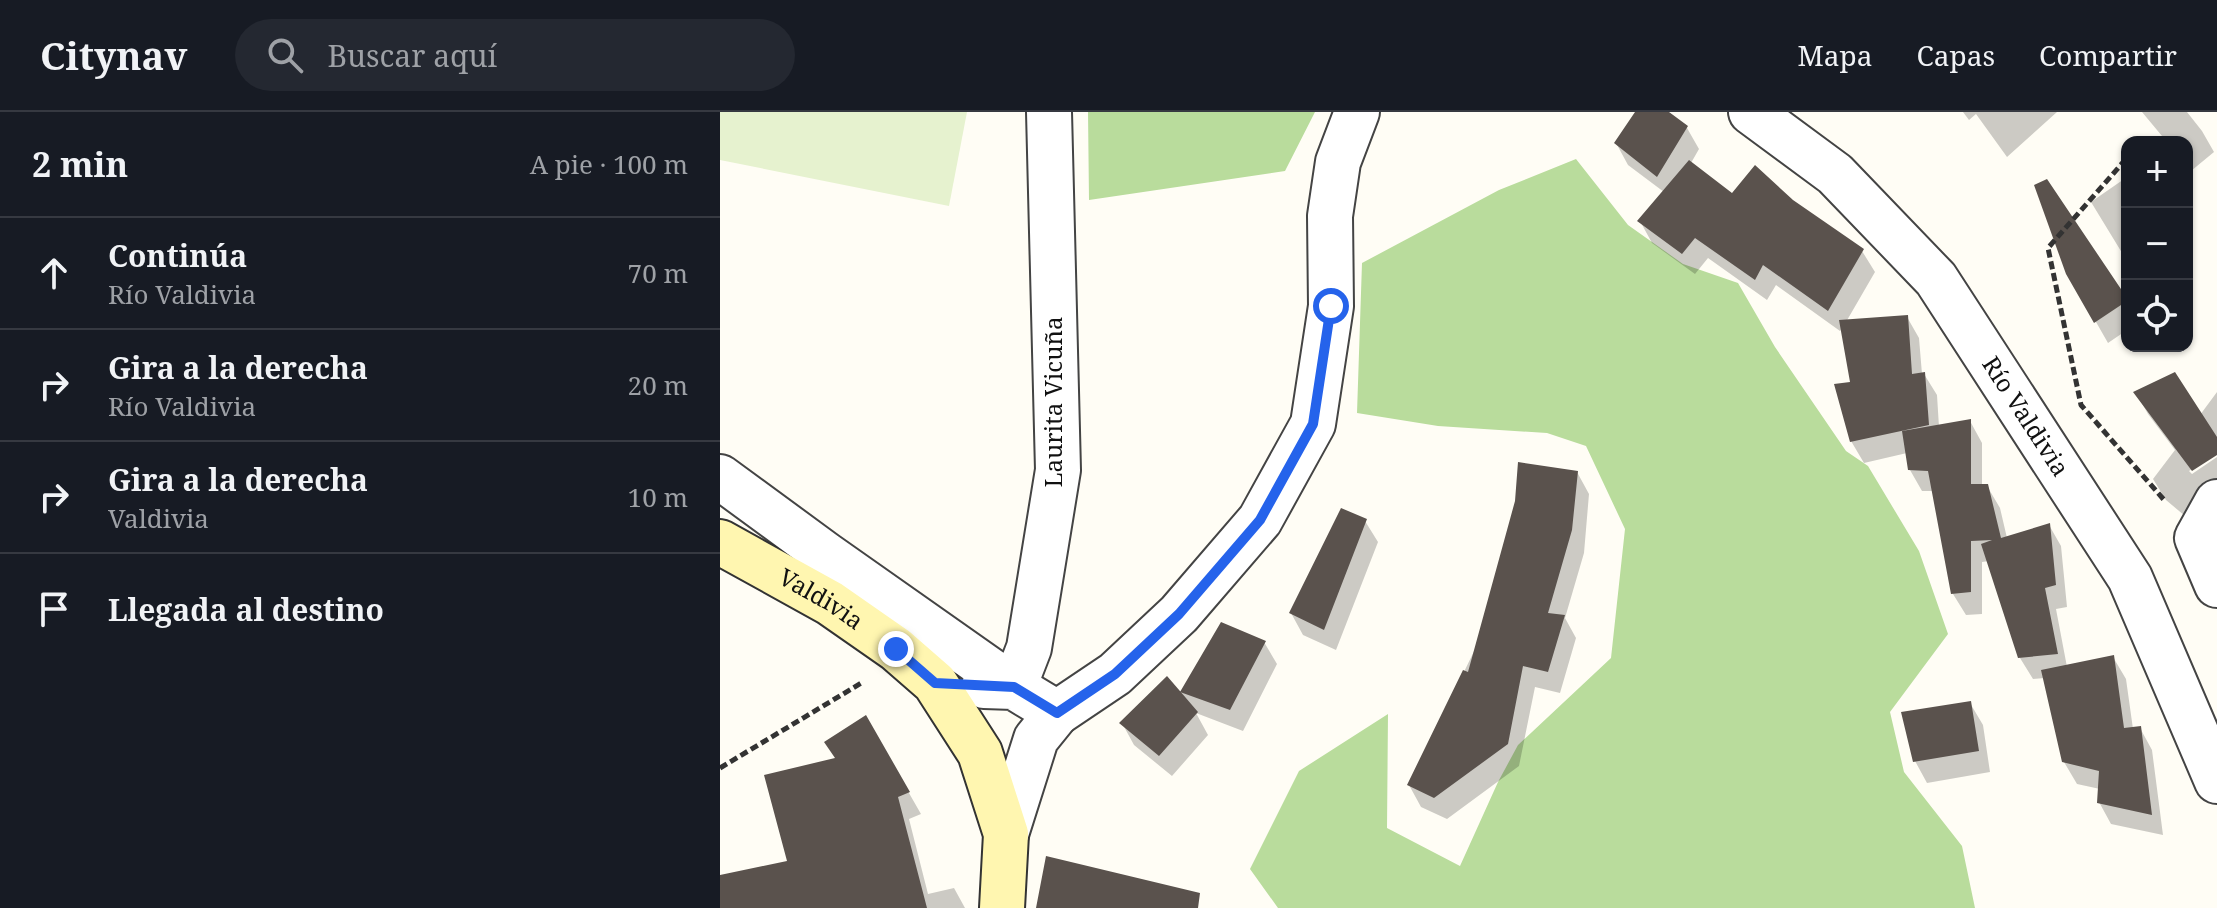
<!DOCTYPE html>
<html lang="es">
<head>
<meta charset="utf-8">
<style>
	body { margin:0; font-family:"Noto Serif",serif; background:#242831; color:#f1f3f6 }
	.controls { position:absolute; right:24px; top:24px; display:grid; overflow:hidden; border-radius:16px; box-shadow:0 2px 6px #0004 }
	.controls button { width:72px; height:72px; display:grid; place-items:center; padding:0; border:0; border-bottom:2px solid #363941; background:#171b24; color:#f1f3f6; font:40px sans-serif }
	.stop { position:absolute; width:24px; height:24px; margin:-18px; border:6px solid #2563eb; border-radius:50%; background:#fff }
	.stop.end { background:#2563eb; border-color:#fff; box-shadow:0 2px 8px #0008 }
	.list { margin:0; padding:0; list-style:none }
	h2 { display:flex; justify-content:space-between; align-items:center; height:104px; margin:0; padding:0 32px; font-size:34px }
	h2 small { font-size:26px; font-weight:400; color:#9ea1a6 }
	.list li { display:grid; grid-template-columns:52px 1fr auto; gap:24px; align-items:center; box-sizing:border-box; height:112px; padding:0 32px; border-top:2px solid #363941 }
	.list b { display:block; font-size:30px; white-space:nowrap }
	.list p { margin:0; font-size:26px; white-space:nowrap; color:#9ea1a6 }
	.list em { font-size:26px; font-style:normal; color:#9ea1a6 }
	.icon { flex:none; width:44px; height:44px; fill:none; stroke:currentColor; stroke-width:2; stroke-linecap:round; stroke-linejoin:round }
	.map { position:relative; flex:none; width:1497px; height:796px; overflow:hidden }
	header { display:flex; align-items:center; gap:48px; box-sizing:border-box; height:112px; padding:0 40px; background:#171b24; border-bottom:2px solid #363941 }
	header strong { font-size:38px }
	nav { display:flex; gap:44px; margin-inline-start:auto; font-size:28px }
	.search { width:560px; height:72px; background:#242831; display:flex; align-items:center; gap:20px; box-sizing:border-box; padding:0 28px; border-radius:44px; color:#9ea1a6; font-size:30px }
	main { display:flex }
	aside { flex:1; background:#171b24 }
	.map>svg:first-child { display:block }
	.forest { fill:#b9dc9c }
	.pitch { fill:#e6f2cf }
	.shadow { fill:#0003 }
	.building { fill:#5a524d }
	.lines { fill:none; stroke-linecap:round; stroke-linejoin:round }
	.street-casing { stroke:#444; stroke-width:48 }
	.secondary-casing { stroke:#333; stroke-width:48 }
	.path { stroke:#333; stroke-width:5; stroke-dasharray:8 4; stroke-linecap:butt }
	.street { stroke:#fff; stroke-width:44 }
	.secondary { stroke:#fff6b0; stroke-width:44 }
	.route { stroke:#2563eb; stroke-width:10 }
	.labels { text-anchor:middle; stroke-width:8; stroke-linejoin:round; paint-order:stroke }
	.street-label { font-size:24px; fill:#111; stroke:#fff }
</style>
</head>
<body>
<header>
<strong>Citynav</strong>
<div class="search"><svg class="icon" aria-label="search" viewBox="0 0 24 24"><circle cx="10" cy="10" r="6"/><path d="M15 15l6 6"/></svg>Buscar aquí</div>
<nav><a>Mapa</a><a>Capas</a><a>Compartir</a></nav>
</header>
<main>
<aside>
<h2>2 min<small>A pie · 100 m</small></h2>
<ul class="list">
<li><svg class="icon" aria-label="ahead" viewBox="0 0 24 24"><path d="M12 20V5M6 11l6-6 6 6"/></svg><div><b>Continúa</b><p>Río Valdivia</p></div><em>70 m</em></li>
<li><svg class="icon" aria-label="right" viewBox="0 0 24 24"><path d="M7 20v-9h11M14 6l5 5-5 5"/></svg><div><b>Gira a la derecha</b><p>Río Valdivia</p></div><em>20 m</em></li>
<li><svg class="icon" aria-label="right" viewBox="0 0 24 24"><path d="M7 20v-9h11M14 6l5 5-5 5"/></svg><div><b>Gira a la derecha</b><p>Valdivia</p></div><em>10 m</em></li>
<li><svg class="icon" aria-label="arrive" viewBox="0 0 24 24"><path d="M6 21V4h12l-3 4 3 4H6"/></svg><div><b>Llegada al destino</b></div></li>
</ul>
</aside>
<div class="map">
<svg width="1497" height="796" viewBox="0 0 1497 796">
	<rect width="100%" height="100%" fill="#fffdf5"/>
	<path class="forest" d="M 368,0 L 595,0 L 565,59 L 369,88 Z
		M 856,47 L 908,113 L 963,152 L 1018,171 L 1055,235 L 1126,339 L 1148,354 L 1199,439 L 1228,522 L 1170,600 L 1184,660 L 1242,734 L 1255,796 L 558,796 L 530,757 L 579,659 L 668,602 L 667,716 L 740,754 L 778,670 L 798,633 L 891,546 L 905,417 L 866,334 L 827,321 L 718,314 L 637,301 L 642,151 L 779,78 Z"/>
	<path class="pitch" d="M 0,0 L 247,0 L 229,94 L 0,48 Z"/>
	<path class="shadow" d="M 918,0 L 946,0 L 967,16 L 979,37 L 971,51 L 1013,84 L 1072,90 L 1142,139 L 1155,160 L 1126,210 L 1187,205 L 1199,226 L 1202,262 L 1204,262 L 1217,283 L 1219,315 L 1250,309 L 1262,331 L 1262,374 L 1267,374 L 1280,396 L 1287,426 L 1329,413 L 1341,434 L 1347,495 L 1336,497 L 1347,555 L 1393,545 L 1406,567 L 1413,617 L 1420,616 L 1432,638 L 1443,723 L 1391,712 L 1379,690 L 1380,677 L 1357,672 L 1344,650 L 1325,566 L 1313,567 L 1300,546 L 1269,449 L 1262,450 L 1262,502 L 1246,503 L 1233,482 L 1214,379 L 1202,379 L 1190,358 L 1187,341 L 1144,351 L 1131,329 L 1132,272 L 1122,216 L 1120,219 L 1056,173 L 1047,188 L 988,146 L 975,162 L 932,131 L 920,109 L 944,80 L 908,53 L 896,31 Z
		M 1243,0 L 1337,0 L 1287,45 L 1256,2 L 1249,8 Z
		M 1422,0 L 1467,0 L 1482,19 L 1494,40 L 1471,59 L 1467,54 L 1467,30 L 1447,30 Z
		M 1407,65 L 1407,149 L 1371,90 Z
		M 1326,69 L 1407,190 L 1407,218 L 1388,231 L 1348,161 Z
		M 1497,280 L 1497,341 L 1469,359 L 1472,362 L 1497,345 L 1497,372 L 1465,404 L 1446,388 L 1433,367 L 1455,338 L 1428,302 L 1416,281 L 1480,303 Z
		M 857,360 L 869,382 L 864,441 L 845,506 L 856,526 L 840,581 L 815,575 L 799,654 L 727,707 L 701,695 L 689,673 L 759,529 Z
		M 645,409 L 658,430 L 616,538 L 583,523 L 571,501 Z
		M 502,512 L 544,530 L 557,552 L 523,619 L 476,601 L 488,623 L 452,664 L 414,633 L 402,611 L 461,583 Z
		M 1250,591 L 1263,613 L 1270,660 L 1207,671 L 1195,649 Z
		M 146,606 L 201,702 L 189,707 L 208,782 L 234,776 L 245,796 L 0,796 L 0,765 L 70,751 L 117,648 Z"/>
	<path class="building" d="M 915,0 L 949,0 L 968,14 L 937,65 L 894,31 Z
		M 969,48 L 1012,81 L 1035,53 L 1073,88 L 1144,137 L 1108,199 L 1043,153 L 1035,168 L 975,126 L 962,142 L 917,109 Z
		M 1327,67 L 1407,186 L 1407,189 L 1374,211 L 1346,162 L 1314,73 Z
		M 1188,203 L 1192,262 L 1205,260 L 1209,313 L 1130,330 L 1114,272 L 1130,270 L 1119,208 Z
		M 1455,260 L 1497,325 L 1497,343 L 1472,359 L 1413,280 Z
		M 1251,307 L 1251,372 L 1268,372 L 1281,426 L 1330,411 L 1336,473 L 1325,476 L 1338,542 L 1298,546 L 1261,432 L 1272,428 L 1251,429 L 1251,480 L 1231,482 L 1208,359 L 1188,358 L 1182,319 Z
		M 798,350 L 858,359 L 852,418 L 828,501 L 845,503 L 828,560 L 803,554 L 788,632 L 714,686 L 687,673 L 743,558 L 748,560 L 795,389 Z
		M 621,396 L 647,407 L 604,518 L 569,501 Z
		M 501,510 L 546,529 L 510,598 L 460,580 Z
		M 1394,543 L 1404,616 L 1421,614 L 1432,703 L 1377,691 L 1379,659 L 1342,650 L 1321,558 Z
		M 447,564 L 478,600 L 439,644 L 399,611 Z
		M 1251,589 L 1259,639 L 1193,650 L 1181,600 Z
		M 146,603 L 190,680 L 178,685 L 207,796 L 0,796 L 0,763 L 67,749 L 44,663 L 115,646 L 104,630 Z
		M 326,744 L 480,781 L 478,796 L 316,796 Z"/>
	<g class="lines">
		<g class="street-casing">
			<g id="street">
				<path id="s1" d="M 1031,0 L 1115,62 L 1216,167 L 1410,466 L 1497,669"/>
				<path d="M 0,365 L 105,442 L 294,575 L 309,536 L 338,358 L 329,0"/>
				<path d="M 1497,390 L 1477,426 L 1497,473"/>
				<path d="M 264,574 L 294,575 L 337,601 L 395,562 L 459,502 L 540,408 L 593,312 L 611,194 L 610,104 L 618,50 L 637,0"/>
				<path d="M 286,722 L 316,627 L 337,601"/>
			</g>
		</g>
		<g class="secondary-casing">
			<g id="secondary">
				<path id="s2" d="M 0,430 L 110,491 L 176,537 L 215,571 L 260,641 L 286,722 L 282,796"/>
			</g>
		</g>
		<path class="path" d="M 1406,47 L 1328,136 L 1361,293 L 1445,389
			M 0,656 L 143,570"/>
		<use href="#street" class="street"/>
		<use href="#secondary" class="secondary"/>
	</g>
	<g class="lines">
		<path class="route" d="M 176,537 L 215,571 L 294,575 L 337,601 L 395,562 L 459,502 L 540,408 L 593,312 L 611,194"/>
	</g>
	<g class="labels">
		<g class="street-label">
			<text transform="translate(334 290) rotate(-90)" y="8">Laurita Vicuña</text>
			<text dy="8" stroke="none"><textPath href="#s1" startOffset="414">Río Valdivia</textPath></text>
			<text dy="8" stroke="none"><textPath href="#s2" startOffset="116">Valdivia</textPath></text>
		</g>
	</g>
</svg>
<div class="controls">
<button>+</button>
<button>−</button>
<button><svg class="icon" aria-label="locate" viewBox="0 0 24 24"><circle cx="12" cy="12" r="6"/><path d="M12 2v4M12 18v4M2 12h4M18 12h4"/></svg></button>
</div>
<div class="stop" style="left:611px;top:194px"></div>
<div class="stop end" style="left:176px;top:537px"></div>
</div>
</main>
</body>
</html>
